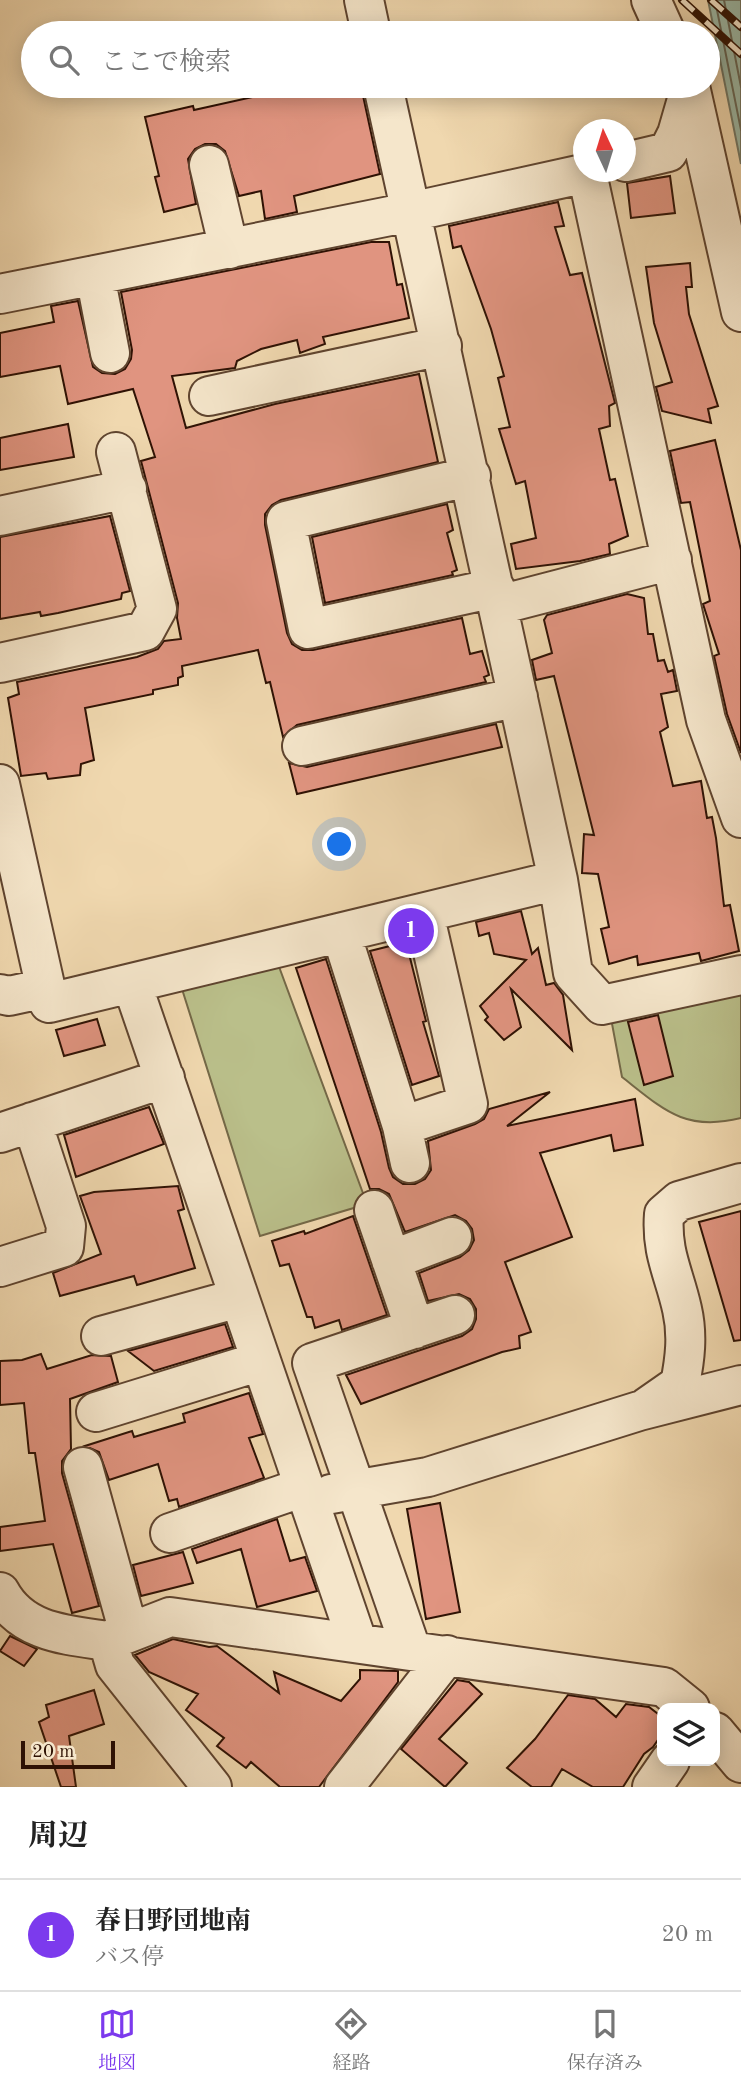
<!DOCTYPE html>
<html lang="ja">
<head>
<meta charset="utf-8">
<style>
	body { margin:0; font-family:"Old Standard TT","Noto Serif JP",serif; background:#f2f2f2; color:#222 }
	.controls { position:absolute; right:21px; bottom:21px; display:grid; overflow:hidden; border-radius:14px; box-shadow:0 4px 18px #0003 }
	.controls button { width:63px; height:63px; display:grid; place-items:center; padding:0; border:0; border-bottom:2px solid #e0e0e0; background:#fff; color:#222; font:35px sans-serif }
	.compass { position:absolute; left:573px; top:119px; width:63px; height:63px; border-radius:50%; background:#fff; box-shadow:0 4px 18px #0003; rotate:356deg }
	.scale { position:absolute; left:21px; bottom:18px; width:94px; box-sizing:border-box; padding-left:7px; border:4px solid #2f1204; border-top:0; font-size:19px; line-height:24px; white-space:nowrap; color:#2f1204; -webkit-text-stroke:5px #f5e6cb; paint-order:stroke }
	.you { position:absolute; left:340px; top:845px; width:24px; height:24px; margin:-18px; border:5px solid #fff; border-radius:50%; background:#1a73e8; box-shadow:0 0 0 10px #1a73e833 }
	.badge { display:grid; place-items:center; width:46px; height:46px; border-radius:50%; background:#7c3aed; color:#fff; font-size:23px; font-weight:700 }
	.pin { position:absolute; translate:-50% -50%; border:4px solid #fff; box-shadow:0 2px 7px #0006 }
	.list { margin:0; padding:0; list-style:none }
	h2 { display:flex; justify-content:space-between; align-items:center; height:91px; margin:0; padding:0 28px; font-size:30px }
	h2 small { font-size:23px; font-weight:400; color:#767676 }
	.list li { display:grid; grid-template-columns:46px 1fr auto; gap:21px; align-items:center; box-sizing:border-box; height:112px; padding:0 28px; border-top:2px solid #e0e0e0 }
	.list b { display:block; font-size:26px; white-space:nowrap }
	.list p { margin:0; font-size:23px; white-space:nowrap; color:#767676 }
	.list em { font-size:23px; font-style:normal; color:#767676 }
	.icon { flex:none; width:38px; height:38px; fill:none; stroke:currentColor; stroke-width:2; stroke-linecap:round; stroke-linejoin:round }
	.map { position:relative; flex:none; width:741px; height:1787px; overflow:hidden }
	.search { position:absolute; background:#fff; box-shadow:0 4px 18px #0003; left:21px; right:21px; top:21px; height:77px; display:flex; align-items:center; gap:18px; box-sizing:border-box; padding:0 24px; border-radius:38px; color:#767676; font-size:26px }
	.sheet { height:203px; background:#fff }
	nav { display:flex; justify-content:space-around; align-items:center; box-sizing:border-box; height:98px; border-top:2px solid #e0e0e0; background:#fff; font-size:19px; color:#767676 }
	nav a { display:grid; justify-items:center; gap:4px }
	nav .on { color:#7c3aed }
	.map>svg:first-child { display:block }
	.green { fill:#babf8a; stroke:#746847; stroke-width:2 }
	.water { fill:#9bbaa8; stroke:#707766; stroke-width:2 }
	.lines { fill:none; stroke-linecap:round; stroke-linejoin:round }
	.shore { stroke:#656656; stroke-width:2 }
	.building { fill:#e09480; stroke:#2f1204; stroke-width:2 }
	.minor-casing { stroke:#5f442f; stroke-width:42 }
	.minor { stroke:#f5e6cb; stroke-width:38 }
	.rail-casing { stroke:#2f1204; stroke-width:8 }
	.rail { stroke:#f5e6cb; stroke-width:5; stroke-dasharray:16; stroke-linecap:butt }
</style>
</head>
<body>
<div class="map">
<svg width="741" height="1787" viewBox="0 0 741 1787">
	<rect width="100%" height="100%" fill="#f0d8af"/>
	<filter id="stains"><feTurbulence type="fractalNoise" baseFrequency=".00286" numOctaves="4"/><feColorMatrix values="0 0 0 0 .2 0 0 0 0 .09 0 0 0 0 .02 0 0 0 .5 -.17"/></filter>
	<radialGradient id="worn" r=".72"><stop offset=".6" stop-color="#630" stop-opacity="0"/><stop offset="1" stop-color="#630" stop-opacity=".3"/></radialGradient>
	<path class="green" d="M 278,964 L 367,1204 L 260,1236 L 182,989 Z
		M 741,987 L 741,1118 C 685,1132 664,1110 622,1077 L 610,1013 Z"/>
	<path class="water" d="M 708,0 L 741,0 L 741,164 Z"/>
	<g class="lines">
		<path class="shore" d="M 715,0 L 741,130
			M 724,0 L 741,87"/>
	</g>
	<path class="building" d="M 332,86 L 355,86 L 357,91 L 362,91 L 380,174 L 294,196 L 297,212 L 265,219 L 261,191 L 239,196 L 225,151 L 216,144 L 205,144 L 195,149 L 188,159 L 196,204 L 164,212 L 155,177 L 159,176 L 145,117 L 193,106 L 194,110 L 266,94 L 265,91 L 293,87 L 300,93 Z
		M 670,176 L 675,213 L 631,218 L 627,183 Z
		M 558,202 L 564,226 L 555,227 L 570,275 L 582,273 L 615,403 L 609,406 L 610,426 L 599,429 L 610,480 L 615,479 L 628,536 L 609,544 L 610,554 L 580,561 L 516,569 L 511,544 L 536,538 L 525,481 L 516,484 L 499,429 L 510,427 L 498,378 L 504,376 L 491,329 L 461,246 L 453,248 L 449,226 Z
		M 371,242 L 389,242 L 397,285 L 402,284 L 409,318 L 323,337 L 325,344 L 300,353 L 297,340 L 261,349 L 237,361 L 235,368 L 172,376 L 186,428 L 275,404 L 419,374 L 438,462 L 281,500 L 272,505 L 265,514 L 265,525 L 287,633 L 292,644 L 302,650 L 313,650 L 462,618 L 470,654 L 482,651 L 489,675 L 484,677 L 486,682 L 297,725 L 283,737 L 270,682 L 266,683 L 258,650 L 182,666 L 183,676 L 178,678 L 178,685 L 153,690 L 153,694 L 85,708 L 94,760 L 81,764 L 80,775 L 48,779 L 46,773 L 21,776 L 8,698 L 19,694 L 17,682 L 137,657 L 158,649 L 164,641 L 181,639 L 177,618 L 178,603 L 141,461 L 155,457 L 133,389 L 68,404 L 60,366 L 0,377 L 0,333 L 54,322 L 51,306 L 78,301 L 93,367 L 102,373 L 115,374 L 125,369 L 131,359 L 132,350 L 121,292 Z
		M 690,263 L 692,287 L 686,287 L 689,314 L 718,406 L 708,409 L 711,423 L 662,411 L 656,387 L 672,382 L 654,323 L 646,267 Z
		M 68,424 L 74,457 L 0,470 L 0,438 Z
		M 715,440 L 741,550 L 741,753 L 727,714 L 714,656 L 719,654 L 703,604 L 710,601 L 690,502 L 681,503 L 670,451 Z
		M 447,504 L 453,530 L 447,533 L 457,570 L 452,572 L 453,575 L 325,603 L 312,537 Z
		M 110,516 L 130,591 L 122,593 L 121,599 L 58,613 L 41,616 L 40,612 L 0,619 L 0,537 Z
		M 627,594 L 644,598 L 648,634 L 653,634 L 658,661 L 664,660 L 668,672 L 673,670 L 677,691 L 661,694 L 668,727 L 660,732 L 673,786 L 701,781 L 707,818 L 712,817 L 716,838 L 724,906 L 730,905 L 739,951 L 701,961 L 699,953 L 638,965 L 637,956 L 609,964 L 601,929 L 609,927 L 598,874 L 582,873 L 584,834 L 594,835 L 554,676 L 536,680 L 532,660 L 552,653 L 544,620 L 547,615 Z
		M 496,724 L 502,747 L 297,794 L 289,763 L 307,767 Z
		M 521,911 L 532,954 L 538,948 L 546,985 L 554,983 L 563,995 L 572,1050 L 511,989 L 521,1027 L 504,1040 L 485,1020 L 488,1017 L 480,1006 L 526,960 L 494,954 L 489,933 L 479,936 L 476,922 Z
		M 406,942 L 426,1021 L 423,1022 L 439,1076 L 412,1085 L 370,951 Z
		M 326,959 L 381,1132 L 389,1168 L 393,1177 L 403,1184 L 415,1184 L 425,1179 L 431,1170 L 428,1141 L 475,1124 L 484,1119 L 489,1109 L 550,1092 L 507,1126 L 635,1099 L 643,1145 L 614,1151 L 611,1135 L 540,1153 L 572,1237 L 505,1262 L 531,1332 L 519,1336 L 520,1348 L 502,1352 L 361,1404 L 346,1375 L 462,1336 L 472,1329 L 476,1319 L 476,1309 L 470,1299 L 459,1294 L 428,1301 L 419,1273 L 460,1257 L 469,1250 L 474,1240 L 472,1229 L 466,1221 L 455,1215 L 405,1232 L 389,1194 L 379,1189 L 370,1189 L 296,968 Z
		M 658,1015 L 673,1076 L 644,1085 L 628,1022 Z
		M 97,1019 L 105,1045 L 64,1056 L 56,1030 Z
		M 149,1107 L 164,1144 L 76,1177 L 64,1135 Z
		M 178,1186 L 184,1209 L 178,1211 L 195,1268 L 137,1285 L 134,1276 L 60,1296 L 53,1273 L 101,1254 L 80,1196 L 94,1192 Z
		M 741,1211 L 741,1340 L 734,1341 L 699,1222 Z
		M 353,1216 L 387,1315 L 342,1330 L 339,1320 L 315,1328 L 312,1317 L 307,1317 L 289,1264 L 280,1266 L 272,1241 L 304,1231 L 305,1234 Z
		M 225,1324 L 233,1347 L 154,1371 L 128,1351 Z
		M 41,1354 L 47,1369 L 92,1355 L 111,1356 L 118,1382 L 70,1399 L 71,1449 L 62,1461 L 62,1473 L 99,1606 L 72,1613 L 53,1544 L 0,1551 L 0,1527 L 45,1521 L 35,1453 L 29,1453 L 24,1403 L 0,1405 L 0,1361 L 22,1360 Z
		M 249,1393 L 263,1434 L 249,1438 L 264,1478 L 179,1507 L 177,1499 L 169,1501 L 158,1464 L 109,1480 L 99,1452 L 85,1446 L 132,1431 L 134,1437 L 185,1422 L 183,1414 Z
		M 440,1503 L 460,1612 L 426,1619 L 407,1509 Z
		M 277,1519 L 290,1561 L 305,1557 L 317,1591 L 257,1607 L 241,1549 L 197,1563 L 192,1549 Z
		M 183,1552 L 193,1583 L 141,1596 L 133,1565 Z
		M 10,1636 L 37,1649 L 24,1666 L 0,1651 Z
		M 173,1639 L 209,1647 L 217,1646 L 279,1693 L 274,1672 L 341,1701 L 360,1679 L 360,1670 L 398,1671 L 398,1682 L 319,1787 L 280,1787 L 251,1762 L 246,1768 L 217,1746 L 224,1738 L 186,1710 L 198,1694 L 149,1672 L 135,1655 Z
		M 457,1680 L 469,1682 L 482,1694 L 439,1739 L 467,1763 L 445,1787 L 401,1749 Z
		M 94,1690 L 104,1724 L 69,1736 L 76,1787 L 61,1787 L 39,1722 L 49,1717 L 46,1705 Z
		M 568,1695 L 595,1699 L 616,1717 L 626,1704 L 649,1707 L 662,1717 L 662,1734 L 653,1747 L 644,1754 L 623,1787 L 593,1787 L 562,1769 L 551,1787 L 532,1787 L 507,1768 L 535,1739 Z"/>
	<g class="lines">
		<g class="minor-casing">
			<path id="minor" d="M 364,0 L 371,33
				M 651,0 L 666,33
				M 383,86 L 558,880 L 573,973 L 602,1005 L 741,975
				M 690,86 L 741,312
				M 626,162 L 668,152 L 677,134 L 690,89
				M 209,165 L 229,249
				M 95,275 L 110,353
				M 0,294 L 410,212 L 587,173 L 706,720 L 741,818
				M 209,396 L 442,346
				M 471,476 L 286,521 L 308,629 L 495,588
				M 0,516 L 127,489
				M 499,605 L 672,560
				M 0,663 L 145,631 L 157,609 L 116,452
				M 302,746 L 518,697
				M 0,784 L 49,1003 L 558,880
				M 341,933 L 402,1126 L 468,1104 L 424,913
				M 132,984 L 357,1641
				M 0,994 L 9,996 L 46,988
				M 402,1126 L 410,1163
				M 0,1133 L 165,1078
				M 374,1210 L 415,1329
				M 391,1260 L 452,1237
				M 0,1267 L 64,1247 L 66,1226 L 32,1122
				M 101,1336 L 239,1298
				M 647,1407 L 680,1384 C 685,1359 688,1335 682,1309 C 674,1273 661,1253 664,1214 L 679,1201 L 741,1183
				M 96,1412 L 261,1361
				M 83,1467 L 129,1633
				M 331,1494 L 428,1477 L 639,1411 L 741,1385
				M 170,1533 L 304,1487
				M 0,1592 C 22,1633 67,1635 108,1641
				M 411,1649 L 312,1363 L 455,1315
				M 715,1732 L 741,1763
				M 212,1787 L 115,1665 L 108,1641 L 170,1617 L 664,1687 L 690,1708
				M 344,1787 L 447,1655
				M 652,1787 L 670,1761"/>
		</g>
		<use href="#minor" class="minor"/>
		<g class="rail-casing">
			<path id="rail" d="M 682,0 L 741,54
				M 711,0 L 741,27"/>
		</g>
		<use href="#rail" class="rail"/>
	</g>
	<rect width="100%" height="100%" filter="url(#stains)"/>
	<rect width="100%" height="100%" fill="url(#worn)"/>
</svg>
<div class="controls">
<button><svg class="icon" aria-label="layers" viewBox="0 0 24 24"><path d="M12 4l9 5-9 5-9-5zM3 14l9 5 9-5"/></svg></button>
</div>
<svg class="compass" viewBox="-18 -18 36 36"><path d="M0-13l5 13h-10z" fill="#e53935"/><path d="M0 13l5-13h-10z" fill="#767676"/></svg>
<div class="scale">20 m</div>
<div class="you"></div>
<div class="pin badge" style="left:411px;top:931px">1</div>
<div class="search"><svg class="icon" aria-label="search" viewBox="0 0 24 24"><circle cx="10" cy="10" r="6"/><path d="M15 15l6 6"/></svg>ここで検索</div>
</div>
<section class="sheet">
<h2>周辺<small></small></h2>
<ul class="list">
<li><span class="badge">1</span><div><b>春日野団地南</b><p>バス停</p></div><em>20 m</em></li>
</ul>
</section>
<nav>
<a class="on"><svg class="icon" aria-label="map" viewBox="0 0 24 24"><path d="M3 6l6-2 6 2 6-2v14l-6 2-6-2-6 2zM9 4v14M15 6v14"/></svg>地図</a>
<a><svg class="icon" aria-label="directions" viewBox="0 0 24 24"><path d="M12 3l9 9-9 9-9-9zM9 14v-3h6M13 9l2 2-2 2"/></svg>経路</a>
<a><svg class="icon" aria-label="saved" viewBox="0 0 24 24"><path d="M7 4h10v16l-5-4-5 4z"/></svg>保存済み</a>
</nav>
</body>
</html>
